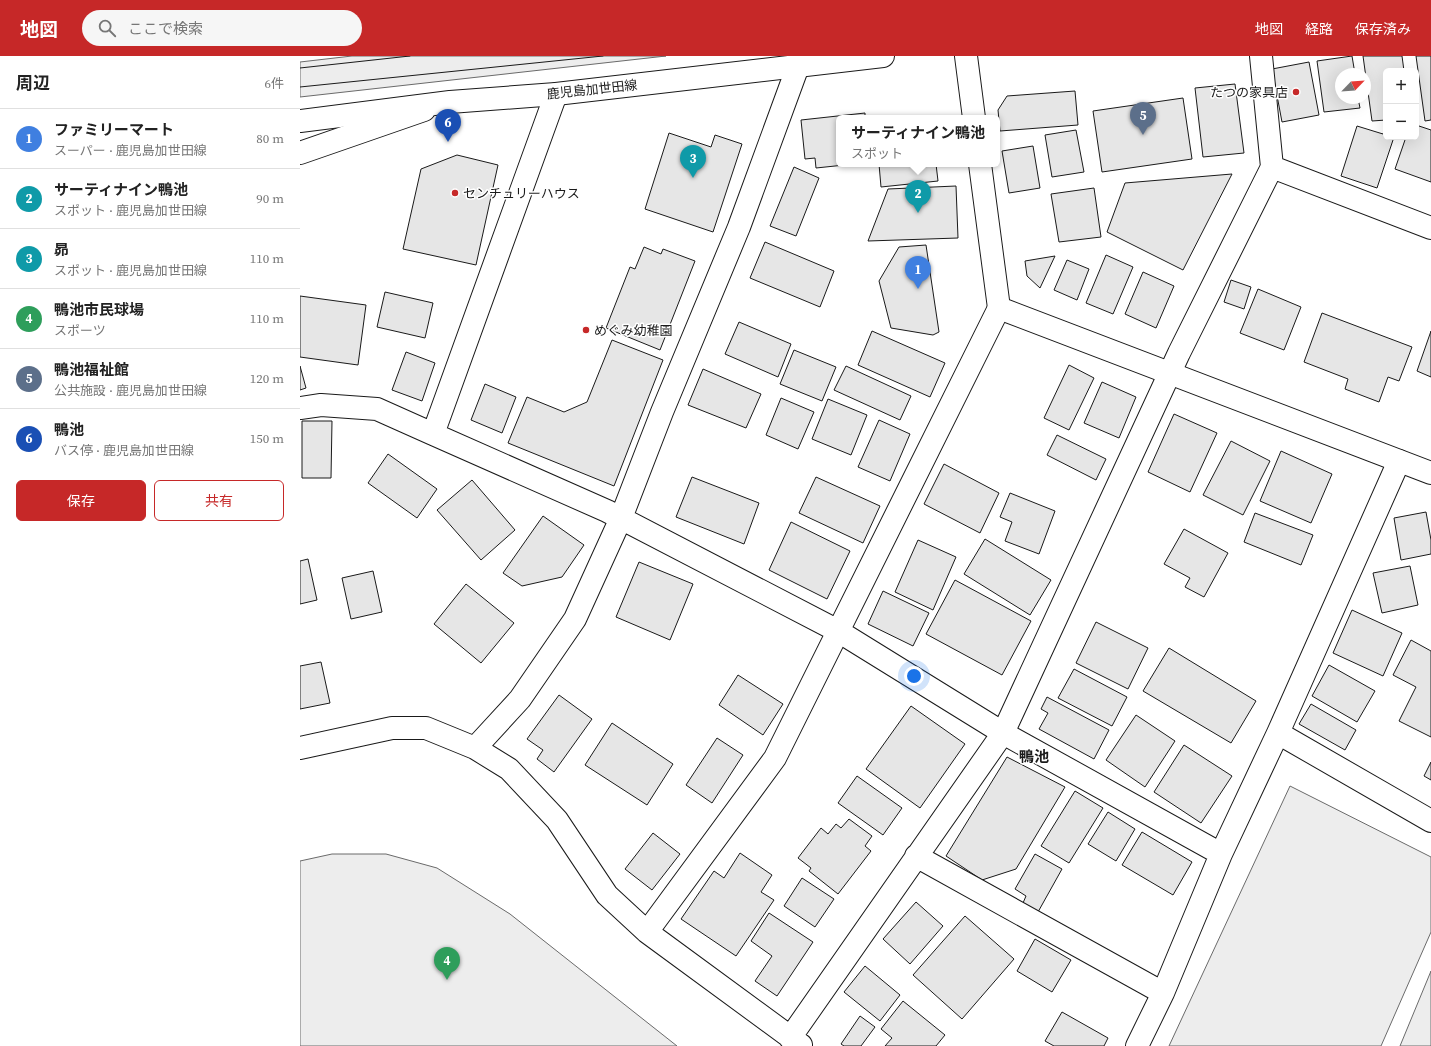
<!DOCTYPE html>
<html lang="ja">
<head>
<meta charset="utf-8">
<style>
	body { margin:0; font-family:"Source Serif 4","Noto Sans JP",serif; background:#f6f6f6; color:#222 }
	.controls { position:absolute; right:12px; top:12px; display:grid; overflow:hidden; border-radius:6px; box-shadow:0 4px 16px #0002 }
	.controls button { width:36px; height:36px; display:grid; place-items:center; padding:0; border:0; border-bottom:1px solid #e0e0e0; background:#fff; color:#222; font:20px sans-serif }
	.compass { position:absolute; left:1035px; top:12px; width:36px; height:36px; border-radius:50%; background:#fff; box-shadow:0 4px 16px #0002; rotate:65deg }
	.you { position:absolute; left:614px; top:620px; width:14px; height:14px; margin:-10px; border:3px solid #fff; border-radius:50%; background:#1a73e8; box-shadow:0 0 0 6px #1a73e833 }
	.badge { display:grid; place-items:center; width:26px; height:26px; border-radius:50%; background:#c62828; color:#fff; font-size:13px; font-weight:700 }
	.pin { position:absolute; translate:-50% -33px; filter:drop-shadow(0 1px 2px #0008) }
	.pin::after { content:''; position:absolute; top:21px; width:14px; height:12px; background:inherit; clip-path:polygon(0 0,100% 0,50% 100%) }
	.popup { position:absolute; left:536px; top:59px; width:164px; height:52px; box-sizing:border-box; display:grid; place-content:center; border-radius:6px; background:#fff; filter:drop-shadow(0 1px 3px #0005); font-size:13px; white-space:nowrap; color:#767676 }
	.popup b { font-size:15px; color:#222 }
	.popup::after { content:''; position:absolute; left:50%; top:100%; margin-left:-8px; border:8px solid transparent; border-top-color:#fff }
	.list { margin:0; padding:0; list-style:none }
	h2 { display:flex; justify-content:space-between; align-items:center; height:52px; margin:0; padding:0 16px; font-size:17px }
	h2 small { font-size:13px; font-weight:400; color:#767676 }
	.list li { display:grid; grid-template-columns:26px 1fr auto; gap:12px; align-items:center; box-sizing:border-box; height:60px; padding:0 16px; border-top:1px solid #e0e0e0 }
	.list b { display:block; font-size:15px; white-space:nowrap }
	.list p { margin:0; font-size:13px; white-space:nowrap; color:#767676 }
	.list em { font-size:13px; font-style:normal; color:#767676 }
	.actions { display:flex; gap:8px; padding:12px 16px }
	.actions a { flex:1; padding:9px 0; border:1px solid #c62828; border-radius:6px; text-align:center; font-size:14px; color:#c62828 }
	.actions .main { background:#c62828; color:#fff }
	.icon { flex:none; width:22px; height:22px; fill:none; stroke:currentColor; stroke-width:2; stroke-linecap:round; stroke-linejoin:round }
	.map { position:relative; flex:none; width:1131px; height:990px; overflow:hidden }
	header { display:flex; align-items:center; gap:24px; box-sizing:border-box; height:56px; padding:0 20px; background:#c62828; color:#fff }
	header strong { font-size:19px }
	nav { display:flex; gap:22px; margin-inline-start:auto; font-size:14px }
	.search { width:280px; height:36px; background:#f6f6f6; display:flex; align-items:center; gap:10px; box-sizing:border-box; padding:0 14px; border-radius:22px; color:#767676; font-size:15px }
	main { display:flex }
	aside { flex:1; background:#fff }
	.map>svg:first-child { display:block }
	.green { fill:#ededed; stroke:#6a6a6a }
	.building { fill:#e6e6e6; stroke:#1a1a1a }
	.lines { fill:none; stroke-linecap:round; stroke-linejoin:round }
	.street-casing { stroke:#1a1a1a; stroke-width:24 }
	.secondary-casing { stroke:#1a1a1a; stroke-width:24 }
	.primary-casing { stroke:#1a1a1a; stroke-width:24 }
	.street { stroke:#fff; stroke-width:22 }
	.secondary { stroke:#fff; stroke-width:22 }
	.primary { stroke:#fff; stroke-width:22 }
	.tram { stroke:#1a1a1a; stroke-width:1 }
	.poi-dot { fill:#c62828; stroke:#fff; stroke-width:1.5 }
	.labels { text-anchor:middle; stroke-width:3; stroke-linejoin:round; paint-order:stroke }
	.street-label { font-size:13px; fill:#1a1a1a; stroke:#fff }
	.poi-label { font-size:13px; fill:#1a1a1a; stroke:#fff; text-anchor:start }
	.quarter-label { font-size:15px; font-weight:bold; fill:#1a1a1a; stroke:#fff }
</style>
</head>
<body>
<header>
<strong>地図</strong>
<div class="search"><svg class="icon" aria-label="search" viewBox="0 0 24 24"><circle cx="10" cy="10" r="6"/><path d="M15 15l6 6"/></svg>ここで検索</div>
<nav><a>地図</a><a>経路</a><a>保存済み</a></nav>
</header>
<main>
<aside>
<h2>周辺<small>6件</small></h2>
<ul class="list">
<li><span class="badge" style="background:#3f7fe0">1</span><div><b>ファミリーマート</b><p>スーパー · 鹿児島加世田線</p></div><em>80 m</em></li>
<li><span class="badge" style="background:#0f9aa8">2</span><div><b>サーティナイン鴨池</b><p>スポット · 鹿児島加世田線</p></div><em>90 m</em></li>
<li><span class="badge" style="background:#0f9aa8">3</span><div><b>昴</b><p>スポット · 鹿児島加世田線</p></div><em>110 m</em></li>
<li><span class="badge" style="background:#2e9e5b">4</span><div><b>鴨池市民球場</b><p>スポーツ</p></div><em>110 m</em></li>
<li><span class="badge" style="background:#5c6f8a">5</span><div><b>鴨池福祉館</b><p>公共施設 · 鹿児島加世田線</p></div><em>120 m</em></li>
<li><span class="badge" style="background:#1a4fb4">6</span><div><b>鴨池</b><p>バス停 · 鹿児島加世田線</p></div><em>150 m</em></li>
</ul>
<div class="actions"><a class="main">保存</a><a>共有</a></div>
</aside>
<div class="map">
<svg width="1131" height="990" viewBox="0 0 1131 990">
	<rect width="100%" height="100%" fill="#fff"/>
	<path class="green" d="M 52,0 L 366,0 L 0,41 L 0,6 Z
		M 990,730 L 1131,801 L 1131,876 L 1081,990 L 869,990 Z
		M 32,798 L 86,798 L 137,812 L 210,858 L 377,990 L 0,990 L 0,805 Z
		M 1131,915 L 1131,990 L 1100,990 Z"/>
	<path class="building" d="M 1052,0 L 1055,18 L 1041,18 L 1041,42 L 1058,42 L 1060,52 L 1024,56 L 1017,5 Z
		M 1063,0 L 1102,0 L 1104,15 L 1086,15 L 1086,64 L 1072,65 Z
		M 1116,0 L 1131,0 L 1131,64 L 1125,65 Z
		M 1009,6 L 1019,59 L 982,66 L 972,13 Z
		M 935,28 L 944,97 L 903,101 L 895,32 Z
		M 775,35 L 778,69 L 700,75 L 698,54 L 707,40 Z
		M 883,42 L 892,103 L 802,116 L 793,55 Z
		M 565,57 L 565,62 L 539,62 L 539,108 L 554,108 L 516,112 L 515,102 L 505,103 L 501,64 Z
		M 1086,69 L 1086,81 L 1094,81 L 1077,132 L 1041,120 L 1057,70 L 1083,78 Z
		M 1116,69 L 1131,74 L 1131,126 L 1095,113 L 1106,81 L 1116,81 Z
		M 776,74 L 784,116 L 752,121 L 745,79 Z
		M 369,77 L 411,91 L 415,79 L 442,88 L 413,176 L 345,153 Z
		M 733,90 L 740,132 L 709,137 L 702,95 Z
		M 157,99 L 198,109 L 176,209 L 103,193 L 121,113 Z
		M 579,108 L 636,108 L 638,125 L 581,131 Z
		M 494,111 L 519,122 L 496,180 L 470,170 Z
		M 932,118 L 883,214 L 807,176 L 825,127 Z
		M 656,130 L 658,182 L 568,185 L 588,133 Z
		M 794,132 L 801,181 L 759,186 L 751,138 Z
		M 465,186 L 534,215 L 520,251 L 450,222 Z
		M 626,189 L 639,276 L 633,279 L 591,272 L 579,225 L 599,191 Z
		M 344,191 L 361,198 L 363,193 L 395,205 L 360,294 L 306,272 L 330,211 L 335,213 Z
		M 806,199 L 833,211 L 813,258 L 786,247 Z
		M 755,200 L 740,232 L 727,220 L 725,205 Z
		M 767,204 L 789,213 L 777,244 L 754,234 Z
		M 843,216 L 874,230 L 856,272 L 825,258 Z
		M 931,224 L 951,231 L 944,253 L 924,246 Z
		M 958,233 L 1001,251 L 984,294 L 940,277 Z
		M 85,236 L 133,247 L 125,282 L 77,271 Z
		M 0,240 L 66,249 L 58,309 L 0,301 Z
		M 1022,257 L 1112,291 L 1099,325 L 1088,321 L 1079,346 L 1045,333 L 1048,323 L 1004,306 Z
		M 439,266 L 491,288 L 478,321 L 425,298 Z
		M 572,275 L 645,307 L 630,341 L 558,309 Z
		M 1131,275 L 1131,321 L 1117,315 Z
		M 312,284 L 363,304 L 314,430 L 208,387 L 227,341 L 264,356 L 287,346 Z
		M 494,294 L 536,311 L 522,345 L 480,328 Z
		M 106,296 L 135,307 L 122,345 L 92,334 Z
		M 769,309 L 794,322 L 769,374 L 744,362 Z
		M 0,310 L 6,332 L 0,334 Z
		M 546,310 L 611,340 L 600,364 L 534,334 Z
		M 403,313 L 461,338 L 446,372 L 388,349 Z
		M 802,326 L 836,341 L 819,382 L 784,367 Z
		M 185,328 L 216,341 L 202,377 L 171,364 Z
		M 481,342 L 514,356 L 498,393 L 466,379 Z
		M 528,343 L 567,359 L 551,399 L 512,383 Z
		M 874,358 L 917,377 L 890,436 L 848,416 Z
		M 579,364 L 610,378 L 590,425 L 558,411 Z
		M 2,365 L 32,365 L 31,422 L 2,422 Z
		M 757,379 L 806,403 L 796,424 L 747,399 Z
		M 931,385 L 970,405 L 943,459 L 903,439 Z
		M 981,395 L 1032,418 L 1011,467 L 960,445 Z
		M 88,398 L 137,433 L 117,462 L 68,427 Z
		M 644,408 L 699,437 L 680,477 L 624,448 Z
		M 392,421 L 459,447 L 444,488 L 376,461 Z
		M 516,421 L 580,450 L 563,487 L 499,457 Z
		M 172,424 L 215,474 L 181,504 L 137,454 Z
		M 710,437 L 755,455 L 739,498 L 705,485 L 712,466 L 700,461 Z
		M 1126,456 L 1131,484 L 1131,498 L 1101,504 L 1094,462 Z
		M 955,457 L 1013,479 L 1001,509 L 944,486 Z
		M 243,460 L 284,489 L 262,521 L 222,530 L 203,517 Z
		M 491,466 L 550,495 L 527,543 L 469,514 Z
		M 884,473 L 928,497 L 904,541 L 885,531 L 890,522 L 864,508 Z
		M 685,483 L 751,524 L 730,559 L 664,518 Z
		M 618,484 L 656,501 L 633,554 L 595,536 Z
		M 8,503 L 17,544 L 0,548 L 0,505 Z
		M 339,506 L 393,528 L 370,584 L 316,561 Z
		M 1110,510 L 1118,549 L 1082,557 L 1073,517 Z
		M 73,515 L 82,556 L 51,563 L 42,522 Z
		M 655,524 L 731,565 L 702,619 L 626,578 Z
		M 166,528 L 214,567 L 181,607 L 134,568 Z
		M 583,535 L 629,557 L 613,590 L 568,568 Z
		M 1052,554 L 1102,577 L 1083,620 L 1033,597 Z
		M 796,566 L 848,592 L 828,633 L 776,607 Z
		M 1111,584 L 1131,595 L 1131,681 L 1099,665 L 1116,631 L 1093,619 Z
		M 869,592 L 956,645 L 931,687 L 843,635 Z
		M 21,606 L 30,647 L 0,653 L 0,610 Z
		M 1029,609 L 1075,635 L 1057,666 L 1012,640 Z
		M 774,613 L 827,641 L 812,670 L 758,642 Z
		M 438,619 L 483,648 L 463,679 L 419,649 Z
		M 259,639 L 292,663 L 254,716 L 237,703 L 243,694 L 227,683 Z
		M 747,641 L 809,674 L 794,703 L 739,673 L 748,657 L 741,653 Z
		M 1011,648 L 1056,674 L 1045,694 L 999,668 Z
		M 611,650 L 665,688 L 620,752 L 566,713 Z
		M 836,659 L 875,685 L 845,731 L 806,704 Z
		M 312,667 L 373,708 L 347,749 L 285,709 Z
		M 417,682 L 443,699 L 412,747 L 386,729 Z
		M 884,689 L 932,720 L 901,767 L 854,736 Z
		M 707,701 L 765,731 L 716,813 L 682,824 L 646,800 Z
		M 1131,706 L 1131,724 L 1124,720 Z
		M 557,720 L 602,752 L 583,779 L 538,747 Z
		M 775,735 L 803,752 L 769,807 L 741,790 Z
		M 808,756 L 835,773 L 816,805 L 788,788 Z
		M 549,763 L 572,780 L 565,790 L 571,795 L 538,838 L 509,815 L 511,812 L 498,802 L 521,772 L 528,778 L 536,768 L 541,772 Z
		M 842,776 L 892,806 L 873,839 L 822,809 Z
		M 353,777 L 380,798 L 352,834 L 325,813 Z
		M 440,797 L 472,819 L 461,836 L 474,844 L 436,900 L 381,863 L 414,815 L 424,822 Z
		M 735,798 L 762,813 L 738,856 L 723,847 L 726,840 L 715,833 Z
		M 502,822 L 534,843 L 515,871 L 484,850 Z
		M 616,846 L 643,870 L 610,908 L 583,883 Z
		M 469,857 L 513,886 L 477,940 L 455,925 L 472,900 L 451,885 Z
		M 665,860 L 714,903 L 662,963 L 613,919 Z
		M 735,883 L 771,904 L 752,936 L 717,915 Z
		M 565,910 L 600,939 L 580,965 L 544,936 Z
		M 603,945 L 645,979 L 636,990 L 585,990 L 592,982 L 581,973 Z
		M 762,956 L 808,982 L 804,990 L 754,990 L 745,985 Z
		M 560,960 L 575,971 L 561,990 L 544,990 L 541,988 Z"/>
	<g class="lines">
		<g class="street-casing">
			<path id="street" d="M 961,0 L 972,111
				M 256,38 L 133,378 L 307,455 L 538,575 L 703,677 L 921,798
				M 0,352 L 21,349 L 77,353 L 133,378
				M 978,677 L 1131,765
				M 0,692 L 92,672 L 126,672 L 175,692 L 209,713 L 257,764 L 307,839 L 347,876 L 501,989
				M 175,692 L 220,643 L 275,563 L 321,462 L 362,356 L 439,171 L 498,10
				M 616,800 L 863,937
				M 347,876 L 475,702 L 699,252
				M 490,982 L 703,677 L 879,297 L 972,111 L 1131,172
				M 837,990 L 863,937 L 921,798 L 978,677 L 1099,405"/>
		</g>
		<g class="secondary-casing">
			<path id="secondary" d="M 666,0 L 674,62
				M 0,97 L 124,54
				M 680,108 L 699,252 L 1131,417"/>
		</g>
		<g class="primary-casing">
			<path id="primary" d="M 0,65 L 150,46 L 256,38 L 583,0"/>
		</g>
		<use href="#street" class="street"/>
		<use href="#secondary" class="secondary"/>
		<use href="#primary" class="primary"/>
		<path class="tram" d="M 0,12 L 110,0
			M 0,31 L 303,0"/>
	</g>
	<g class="poi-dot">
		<circle cx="996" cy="36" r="4"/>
		<circle cx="155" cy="137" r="4"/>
		<circle cx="286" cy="274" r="4"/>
	</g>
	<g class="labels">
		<g class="street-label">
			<text transform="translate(292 33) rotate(-6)" y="5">鹿児島加世田線</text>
		</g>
		<g class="poi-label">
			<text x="988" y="41" text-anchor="end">たつの家具店</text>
			<text x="163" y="142">センチュリーハウス</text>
			<text x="294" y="279">めぐみ幼稚園</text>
		</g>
		<g class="quarter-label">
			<text x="734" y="706">鴨池</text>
		</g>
	</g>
</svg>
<div class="controls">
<button>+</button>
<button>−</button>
</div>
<svg class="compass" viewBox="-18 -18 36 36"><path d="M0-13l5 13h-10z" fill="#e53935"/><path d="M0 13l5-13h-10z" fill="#767676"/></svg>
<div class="you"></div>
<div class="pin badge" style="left:618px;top:233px;background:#3f7fe0">1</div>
<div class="pin badge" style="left:618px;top:157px;background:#0f9aa8">2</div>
<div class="popup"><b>サーティナイン鴨池</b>スポット</div>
<div class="pin badge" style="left:393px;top:122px;background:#0f9aa8">3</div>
<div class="pin badge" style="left:147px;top:924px;background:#2e9e5b">4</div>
<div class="pin badge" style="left:843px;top:79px;background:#5c6f8a">5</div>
<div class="pin badge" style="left:148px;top:86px;background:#1a4fb4">6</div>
</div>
</main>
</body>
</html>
